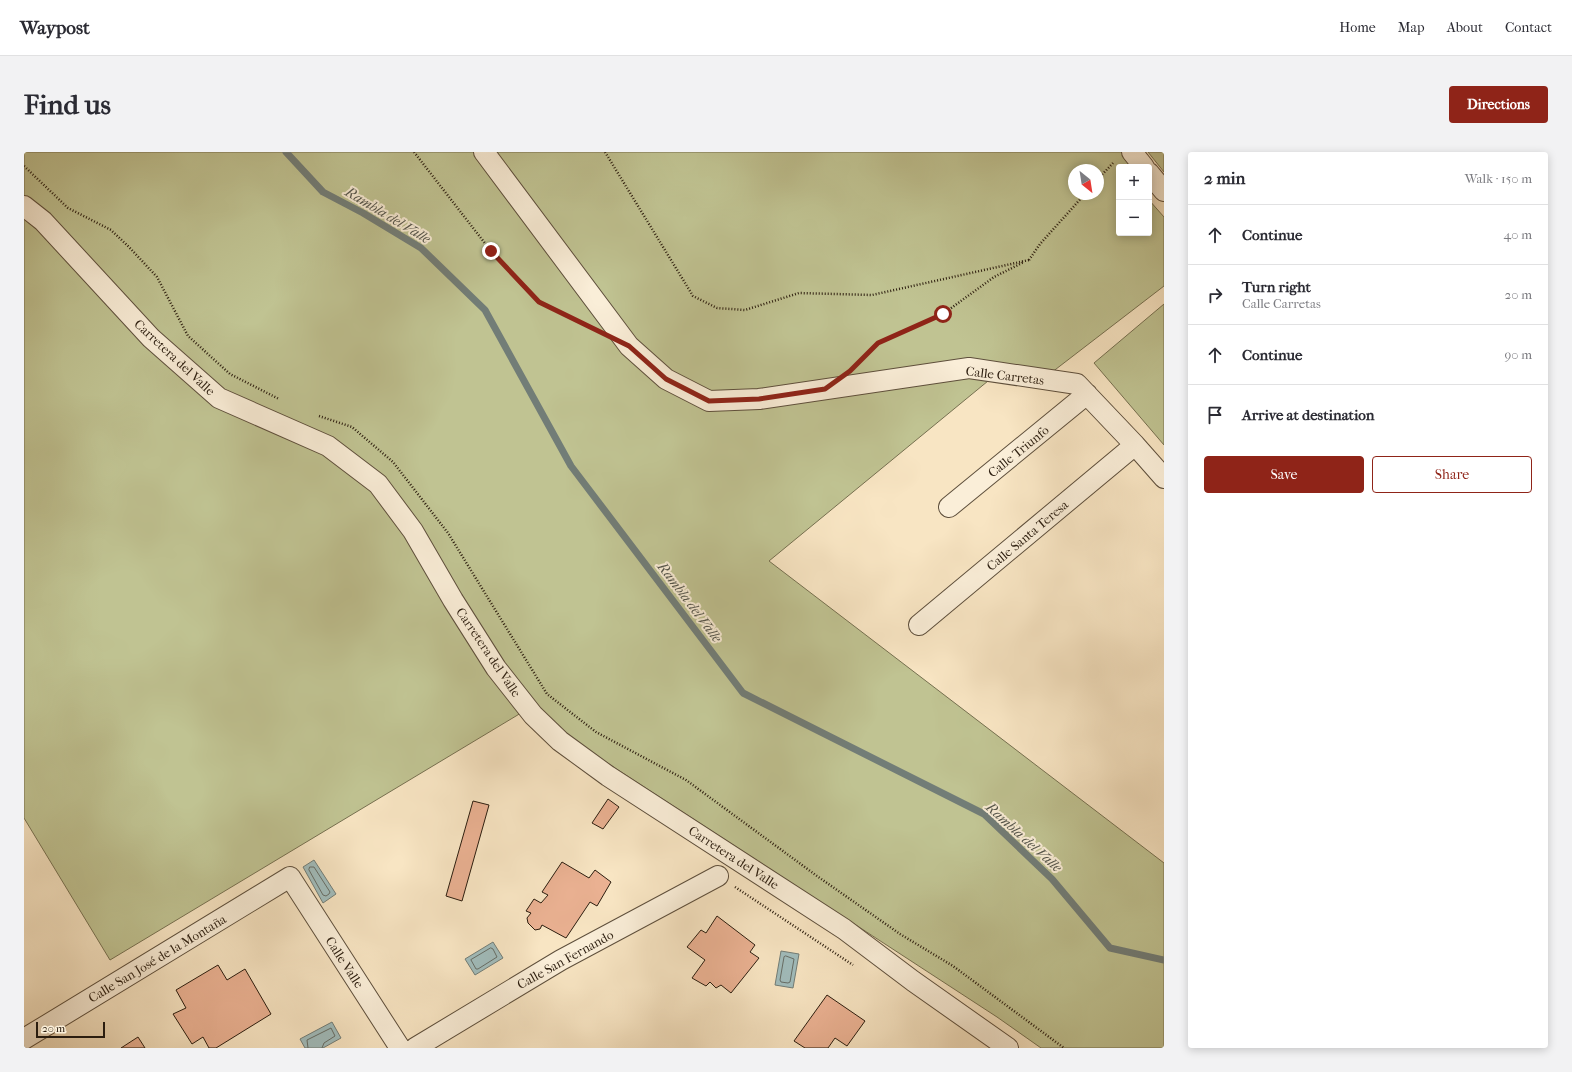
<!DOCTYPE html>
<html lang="en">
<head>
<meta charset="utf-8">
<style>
	body { margin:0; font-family:"IM FELL French Canon",serif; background:#f2f2f3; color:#2b2b33 }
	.controls { position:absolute; right:12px; top:12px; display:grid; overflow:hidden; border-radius:4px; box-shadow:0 2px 10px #0003 }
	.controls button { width:36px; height:36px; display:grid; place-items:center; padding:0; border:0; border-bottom:1px solid #e1e1e2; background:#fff; color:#2b2b33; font:20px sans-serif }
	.compass { position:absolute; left:1044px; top:12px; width:36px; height:36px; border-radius:50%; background:#fff; box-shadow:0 2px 10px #0003; rotate:150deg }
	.scale { position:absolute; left:12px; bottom:10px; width:69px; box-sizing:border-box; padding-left:4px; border:2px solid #2b1d0f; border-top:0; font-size:11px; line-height:14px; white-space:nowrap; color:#2b1d0f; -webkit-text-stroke:3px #faeed8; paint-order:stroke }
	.stop { position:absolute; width:12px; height:12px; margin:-9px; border:3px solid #8f2418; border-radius:50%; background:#fff }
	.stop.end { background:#8f2418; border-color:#fff; box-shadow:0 1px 4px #0008 }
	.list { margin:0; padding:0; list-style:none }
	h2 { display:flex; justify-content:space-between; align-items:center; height:52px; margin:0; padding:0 16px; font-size:17px }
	h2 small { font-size:13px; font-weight:400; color:#7c7c81 }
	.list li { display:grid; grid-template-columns:26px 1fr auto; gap:12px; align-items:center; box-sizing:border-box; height:60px; padding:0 16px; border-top:1px solid #e1e1e2 }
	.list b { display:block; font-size:15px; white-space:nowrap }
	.list p { margin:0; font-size:13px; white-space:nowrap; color:#7c7c81 }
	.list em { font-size:13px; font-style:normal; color:#7c7c81 }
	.actions { display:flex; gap:8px; padding:12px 16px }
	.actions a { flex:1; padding:9px 0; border:1px solid #8f2418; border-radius:4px; text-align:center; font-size:14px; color:#8f2418 }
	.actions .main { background:#8f2418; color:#fff }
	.icon { flex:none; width:22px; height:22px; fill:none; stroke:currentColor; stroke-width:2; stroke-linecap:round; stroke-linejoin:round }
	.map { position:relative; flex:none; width:1140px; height:896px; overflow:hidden; border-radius:4px }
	header { display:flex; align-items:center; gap:24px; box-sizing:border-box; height:56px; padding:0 20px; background:#fff; border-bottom:1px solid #e1e1e2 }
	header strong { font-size:19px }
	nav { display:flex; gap:22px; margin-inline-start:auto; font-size:14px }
	.intro { display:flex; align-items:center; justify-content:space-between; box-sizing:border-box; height:96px; padding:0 24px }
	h1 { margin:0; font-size:28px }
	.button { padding:10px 18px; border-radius:4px; background:#8f2418; color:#fff; font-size:14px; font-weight:700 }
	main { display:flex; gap:24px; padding:0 24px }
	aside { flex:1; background:#fff; border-radius:4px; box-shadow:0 2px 10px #0003 }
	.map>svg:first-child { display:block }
	.green { fill:#c0c392; stroke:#767050; fill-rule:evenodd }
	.water { fill:#a1bdbd; stroke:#727d77 }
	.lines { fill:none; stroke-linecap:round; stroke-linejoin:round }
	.shore { stroke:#666d66; stroke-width:1 }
	.stream { stroke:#727d77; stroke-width:7 }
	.building { fill:#eab192; stroke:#2b1d0f }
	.minor-casing { stroke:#5e4f3c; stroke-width:22 }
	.path { stroke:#2b1d0f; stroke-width:2.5; stroke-dasharray:1 2; stroke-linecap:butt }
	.minor { stroke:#faeed8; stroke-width:20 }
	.route { stroke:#8f2418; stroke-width:5 }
	.labels { text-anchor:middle; stroke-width:4; stroke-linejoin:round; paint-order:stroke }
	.street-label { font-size:13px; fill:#2b1d0f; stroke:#faeed8 }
	.water-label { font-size:14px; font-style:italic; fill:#54554c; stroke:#faeed8 }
</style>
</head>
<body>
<header>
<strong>Waypost</strong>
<nav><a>Home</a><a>Map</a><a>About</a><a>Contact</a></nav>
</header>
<div class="intro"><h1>Find us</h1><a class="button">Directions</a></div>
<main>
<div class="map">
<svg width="1140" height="896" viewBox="0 0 1140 896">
	<rect width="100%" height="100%" fill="#f8e5c3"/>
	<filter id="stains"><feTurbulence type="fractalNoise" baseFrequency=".005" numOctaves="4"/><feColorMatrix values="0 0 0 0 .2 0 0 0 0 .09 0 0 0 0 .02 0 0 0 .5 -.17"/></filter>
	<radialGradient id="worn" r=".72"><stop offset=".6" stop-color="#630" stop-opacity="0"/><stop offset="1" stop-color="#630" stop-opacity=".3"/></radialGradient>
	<path class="green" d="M 0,0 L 1122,0 L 1112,15 L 1095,15 L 1095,81 L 1125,81 L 1125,48 L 1140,65 L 1140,134 L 1010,234 L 964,229 L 745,409 L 1140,711 L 1140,896 L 1017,896 L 973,865 L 502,558 L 86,808 L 0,666 ZM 1050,18 L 1074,18 L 1074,42 L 1050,42 Z
		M 1124,0 L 1140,0 L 1140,20 Z
		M 1140,152 L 1140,293 L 1070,211 Z"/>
	<path class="water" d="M 290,708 L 312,742 L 299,751 L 279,715 Z
		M 469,790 L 479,806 L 451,823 L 441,807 Z
		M 757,799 L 775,802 L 769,836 L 751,833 Z
		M 308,870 L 317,886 L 299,896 L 281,896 L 276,887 Z"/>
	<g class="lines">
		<path class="shore" d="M 286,715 L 290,715 L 306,740 L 305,742 L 302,744 L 299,743 L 285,718 Z
			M 467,796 L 469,797 L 473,805 L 454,817 L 452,817 L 447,808 Z
			M 762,804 L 770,807 L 766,830 L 764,831 L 757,830 L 756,828 L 760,805 Z
			M 284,896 L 283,888 L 307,876 L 311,884 L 300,891 L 298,896"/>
		<path class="stream" d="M 262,0 L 299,40 L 339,61 L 397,96 L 461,158 L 547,314 L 719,541 L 960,662 L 1028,727 L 1086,796 L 1140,808"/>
	</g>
	<path class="building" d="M 584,647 L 595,655 L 579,677 L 568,671 Z
		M 449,649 L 465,653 L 438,749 L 422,744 Z
		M 538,710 L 565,726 L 571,718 L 587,730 L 573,754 L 566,750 L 542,786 L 518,773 L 516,777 L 511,778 L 504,771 L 503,766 L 507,761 L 502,759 L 510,747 L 517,751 L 524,743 L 518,740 Z
		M 693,764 L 731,793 L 726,800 L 735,806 L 707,841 L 697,833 L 692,836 L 686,830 L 682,834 L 668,826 L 681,808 L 663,795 L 677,778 L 682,781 Z
		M 194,813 L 203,828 L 221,817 L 247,862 L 192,896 L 185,896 L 179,885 L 168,892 L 149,862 L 162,856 L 152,838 Z
		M 803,843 L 841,869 L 823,894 L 811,886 L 804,896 L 781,896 L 770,889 Z
		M 114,885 L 121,896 L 97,896 Z"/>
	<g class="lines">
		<g class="minor-casing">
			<path id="minor" d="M 460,0 L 605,194 L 642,227 L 685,249 L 735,247 L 945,216 L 1053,232 L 1111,293 L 1140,326
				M 1108,0 L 1120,15
				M 1125,21 L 1140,39
				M 0,54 L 19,69 L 127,186 L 195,246 L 304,294 L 354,332 L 389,379 L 429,448 L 472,516 L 509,563 L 536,589 L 584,624 L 820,777 L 889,829 L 984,896
				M 925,355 L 1063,242
				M 895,473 L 1111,293
				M 0,887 L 266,725 L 376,896
				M 391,896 L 537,808 L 694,724"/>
		</g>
		<path class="path" d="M 390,0 L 467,99 L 515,150 L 560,172
			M 581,0 L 669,144 L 693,156 L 721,158 L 775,141 L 848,143 L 1005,108
			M 0,14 L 44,56 L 87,78 L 105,95 L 133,125 L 164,184 L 206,222 L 255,247
			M 1074,27 L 1089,11
			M 1005,108 L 1016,92 L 1061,42
			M 835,210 L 854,191 L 919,162 L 970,125 L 1000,110
			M 295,264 L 328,275 L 369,310 L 424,381 L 523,542 L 572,580 L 662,628 L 793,724 L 876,782 L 929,814 L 1040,896
			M 711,735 L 829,813"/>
		<use href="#minor" class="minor"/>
	</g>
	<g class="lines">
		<path class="route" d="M 467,99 L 515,150 L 605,194 L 642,227 L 685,249 L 735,247 L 801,237 L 826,219 L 854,191 L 919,162"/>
	</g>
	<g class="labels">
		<g class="street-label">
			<text transform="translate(151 205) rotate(43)" y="5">Carretera del Valle</text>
			<text transform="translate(981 223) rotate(7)" y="5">Calle Carretas</text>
			<text transform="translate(994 299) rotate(-39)" y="5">Calle Triunfo</text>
			<text transform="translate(1003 383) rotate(-40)" y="5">Calle Santa Teresa</text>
			<text transform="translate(465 500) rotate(56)" y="5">Carretera del Valle</text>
			<text transform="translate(710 705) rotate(33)" y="5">Carretera del Valle</text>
			<text transform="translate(133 806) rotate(-31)" y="5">Calle San José de la Montaña</text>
			<text transform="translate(541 807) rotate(-29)" y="5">Calle San Fernando</text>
			<text transform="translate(321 810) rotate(57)" y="5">Calle Valle</text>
		</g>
		<g class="water-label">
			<text transform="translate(364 63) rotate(31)" y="5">Rambla del Valle</text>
			<text transform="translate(666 450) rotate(53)" y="5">Rambla del Valle</text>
			<text transform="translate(1000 685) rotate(42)" y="5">Rambla del Valle</text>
		</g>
	</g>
	<rect width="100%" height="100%" filter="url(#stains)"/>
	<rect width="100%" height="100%" fill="url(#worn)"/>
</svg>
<div class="controls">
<button>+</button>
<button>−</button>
</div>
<svg class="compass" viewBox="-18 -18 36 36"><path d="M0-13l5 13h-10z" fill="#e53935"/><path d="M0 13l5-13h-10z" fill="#7c7c81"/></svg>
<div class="scale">20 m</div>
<div class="stop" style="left:919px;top:162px"></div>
<div class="stop end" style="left:467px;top:99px"></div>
</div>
<aside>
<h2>2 min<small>Walk · 150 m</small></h2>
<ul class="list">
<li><svg class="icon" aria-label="ahead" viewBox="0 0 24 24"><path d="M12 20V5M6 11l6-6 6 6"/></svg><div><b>Continue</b></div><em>40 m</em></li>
<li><svg class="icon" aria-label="right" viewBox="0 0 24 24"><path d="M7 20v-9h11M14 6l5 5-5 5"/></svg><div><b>Turn right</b><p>Calle Carretas</p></div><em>20 m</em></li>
<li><svg class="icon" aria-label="ahead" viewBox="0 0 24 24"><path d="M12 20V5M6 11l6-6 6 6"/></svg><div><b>Continue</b></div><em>90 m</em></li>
<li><svg class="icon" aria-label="arrive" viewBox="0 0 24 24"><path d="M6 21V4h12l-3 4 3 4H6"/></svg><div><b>Arrive at destination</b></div></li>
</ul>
<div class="actions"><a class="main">Save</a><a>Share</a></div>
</aside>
</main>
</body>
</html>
